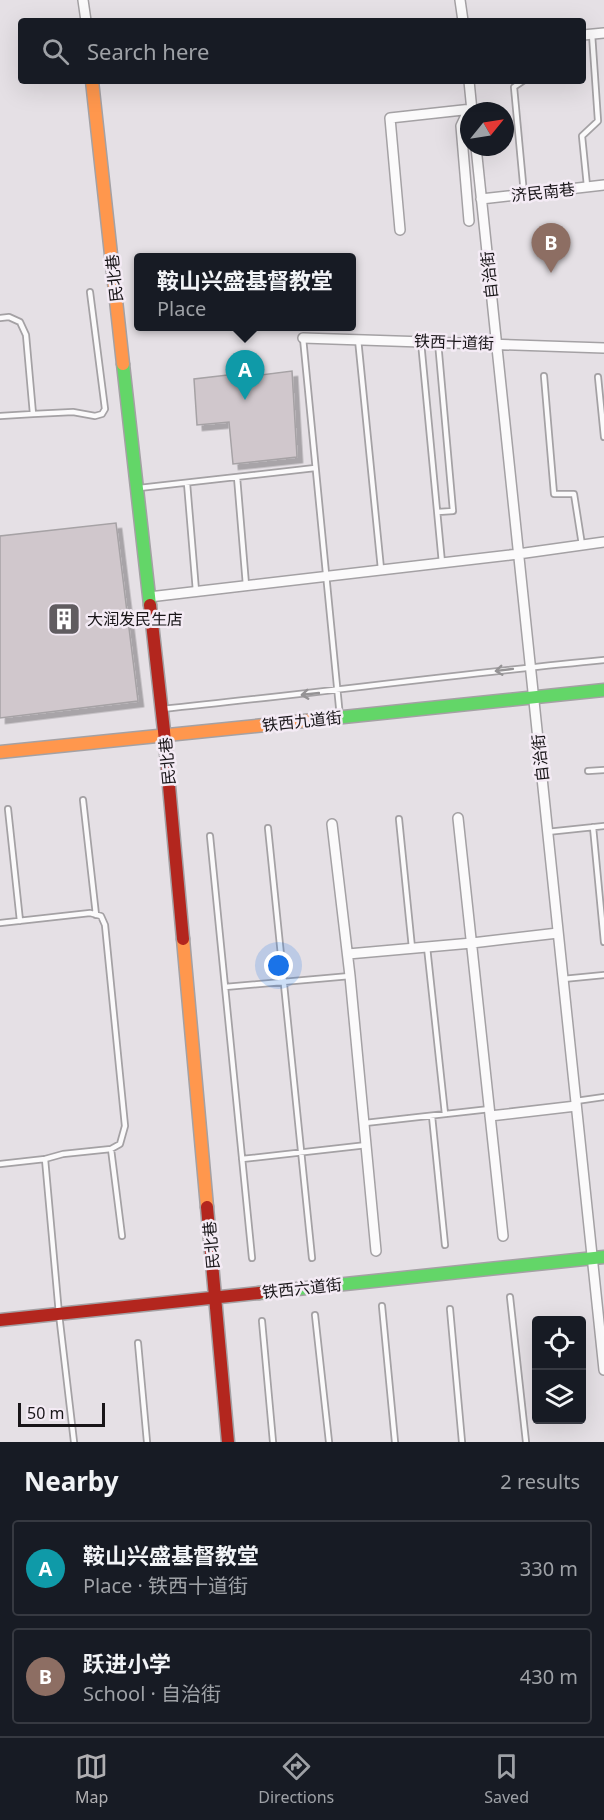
<!DOCTYPE html>
<html lang="en">
<head>
<meta charset="utf-8">
<style>
	body { margin:0; font-family:"Noto Sans","Noto Sans SC",sans-serif; background:#20242c; color:#f1f3f6 }
	.controls { position:absolute; right:18px; bottom:18px; display:grid; overflow:hidden; border-radius:6px; box-shadow:0 6px 24px #0002 }
	.controls button { width:54px; height:54px; display:grid; place-items:center; padding:0; border:0; border-bottom:2px solid #363941; background:#171b24; color:#f1f3f6; font:30px sans-serif }
	.compass { position:absolute; left:460px; top:102px; width:54px; height:54px; border-radius:50%; background:#171b24; box-shadow:0 6px 24px #0002; rotate:60deg }
	.scale { position:absolute; left:18px; bottom:15px; width:87px; box-sizing:border-box; padding-left:6px; border:3px solid #181518; border-top:0; font-size:16px; line-height:21px; white-space:nowrap; color:#181518; -webkit-text-stroke:4px #f4ebf5; paint-order:stroke }
	.you { position:absolute; left:279px; top:966px; width:21px; height:21px; margin:-15px; border:4px solid #fff; border-radius:50%; background:#1a73e8; box-shadow:0 0 0 9px #1a73e833 }
	.badge { display:grid; place-items:center; width:39px; height:39px; border-radius:50%; background:#b0afb2; color:#fff; font-size:20px; font-weight:700 }
	.pin { position:absolute; translate:-50% -50px; filter:drop-shadow(0 2px 3px #0008) }
	.pin::after { content:''; position:absolute; top:32px; width:21px; height:18px; background:inherit; clip-path:polygon(0 0,100% 0,50% 100%) }
	.popup { position:absolute; left:134px; top:253px; width:222px; height:78px; box-sizing:border-box; display:grid; place-content:center; border-radius:6px; background:#171b24; filter:drop-shadow(0 2px 4px #0005); font-size:20px; white-space:nowrap; color:#9ea1a6 }
	.popup b { font-size:22px; color:#f1f3f6 }
	.popup::after { content:''; position:absolute; left:50%; top:100%; margin-left:-12px; border:12px solid transparent; border-top-color:#171b24 }
	.list { margin:0; padding:0; list-style:none }
	h2 { display:flex; justify-content:space-between; align-items:center; height:78px; margin:0; padding:0 24px; font-size:26px }
	h2 small { font-size:20px; font-weight:400; color:#9ea1a6 }
	.list li { display:grid; grid-template-columns:39px 1fr auto; gap:18px; align-items:center; box-sizing:border-box; height:96px; margin:0 12px 12px; padding:0 12px; border:2px solid #363941; border-radius:6px }
	.list b { display:block; font-size:22px; white-space:nowrap }
	.list p { margin:0; font-size:20px; white-space:nowrap; color:#9ea1a6 }
	.list em { font-size:20px; font-style:normal; color:#9ea1a6 }
	.icon { flex:none; width:33px; height:33px; fill:none; stroke:currentColor; stroke-width:2; stroke-linecap:round; stroke-linejoin:round }
	.map { position:relative; flex:none; width:604px; height:1442px; overflow:hidden }
	.search { position:absolute; background:#171b24; box-shadow:0 6px 24px #0002; left:18px; right:18px; top:18px; height:66px; display:flex; align-items:center; gap:15px; box-sizing:border-box; padding:0 21px; border-radius:6px; color:#9ea1a6; font-size:22px }
	.sheet { height:294px; background:#171b24 }
	nav { display:flex; justify-content:space-around; align-items:center; box-sizing:border-box; height:84px; border-top:2px solid #363941; background:#171b24; font-size:16px; color:#9ea1a6 }
	nav a { display:grid; justify-items:center; gap:3px }
	nav .on { color:#b0afb2 }
	.map>svg:first-child { display:block }
	.building { fill:#d0c7cc; stroke:#a6a2a5; stroke-width:1.5; filter:url(#shadow) }
	.lines { fill:none; stroke-linecap:round; stroke-linejoin:round }
	.lane-casing { stroke:#a4a1a4; stroke-width:8 }
	.street-casing { stroke:#a4a1a4; stroke-width:12 }
	.fast-casing { stroke:#a4a1a4; stroke-width:15 }
	.slow-casing { stroke:#a4a1a4; stroke-width:15 }
	.jam-casing { stroke:#a4a1a4; stroke-width:15 }
	.lane { stroke:#fbfafb; stroke-width:4.5 }
	.street { stroke:#fbfafb; stroke-width:9 }
	.fast { stroke:#63d668; stroke-width:12 }
	.slow { stroke:#ff974d; stroke-width:12 }
	.jam { stroke:#b3261e; stroke-width:12 }
	.oneway { stroke:#959395 }
	.labels { text-anchor:middle; stroke-width:5; stroke-linejoin:round; paint-order:stroke }
	.street-label { font-size:16px; fill:#181518; stroke:#f4ebf5 }
	.poi-label { font-size:16px; fill:#181518; stroke:#f4ebf5; text-anchor:start }
</style>
</head>
<body>
<div class="map">
<svg width="604" height="1442" viewBox="0 0 604 1442">
	<defs>
		<filter id="shadow"><feDropShadow dx="5.5" dy="5.5" stdDeviation="0" flood-color="#0004"/></filter>
	</defs>
	<rect width="100%" height="100%" fill="#e5e0e5"/>
	<path class="building" d="M 292,371 L 297,457 L 233,464 L 229,422 L 197,425 L 194,379 L 236,374 L 238,378 Z
		M 116,523 L 138,701 L 0,718 L 0,536 Z"/>
	<g class="lines">
		<g class="lane-casing">
			<path id="lane" d="M 523,81 L 514,87 L 524,194
				M 587,186 L 582,136 L 598,121 L 592,34
				M 0,318 L 9,317 L 20,322 L 26,335 L 33,414 L 73,412 L 95,416 L 102,414 L 105,409 L 90,292
				M 303,338 L 340,717
				M 358,339 L 381,569
				M 421,342 L 442,563
				M 544,376 L 554,494 L 574,494 L 582,545
				M 598,377 L 604,437
				M 0,416 L 33,414
				M 237,477 L 246,585
				M 187,483 L 196,591
				M 139,488 L 315,468
				M 438,512 L 453,511 L 438,342
				M 162,709 C 310,694 457,674 604,660
				M 588,771 L 604,770
				M 83,800 L 96,915
				M 8,809 L 20,921
				M 399,819 L 412,948
				M 593,827 L 604,942
				M 268,828 L 312,1258
				M 547,832 L 604,826
				M 210,836 L 252,1258
				M 0,923 L 90,913 L 101,916 L 105,925 L 125,1126 L 120,1144 L 111,1149 L 63,1154 L 45,1159 L 0,1164
				M 427,947 L 445,1114
				M 563,979 L 604,975
				M 225,987 L 350,976
				M 576,1101 L 604,1097
				M 432,1116 L 445,1245
				M 365,1123 L 490,1109
				M 111,1149 L 122,1236
				M 45,1159 L 59,1314 L 74,1442
				M 242,1159 L 367,1145
				M 510,1297 L 526,1442
				M 382,1306 L 395,1442
				M 450,1309 L 462,1442
				M 315,1315 L 329,1442
				M 262,1321 L 273,1442
				M 138,1343 L 147,1442"/>
		</g>
		<g class="street-casing">
			<path id="street" d="M 83,0 L 86,21
				M 460,0 L 463,21
				M 583,35 L 604,33
				M 469,81 L 472,111
				M 476,147 L 604,1370
				M 481,199 L 604,185
				M 469,221 L 461,126 L 469,109
				M 400,230 L 390,118 L 472,109
				M 303,338 L 604,348
				M 149,597 L 518,554 L 604,542
				M 458,818 L 503,1236
				M 332,824 L 350,976 L 376,1251
				M 348,954 L 472,943 L 558,933
				M 490,1116 L 576,1106"/>
		</g>
		<g class="fast-casing">
			<path id="fast" d="M 123,364 L 150,605
				M 324,719 L 604,690
				M 259,1293 L 604,1257"/>
		</g>
		<g class="slow-casing">
			<path id="slow" d="M 92,81 L 123,364
				M 0,752 L 324,719
				M 183,939 L 207,1207"/>
		</g>
		<g class="jam-casing">
			<path id="jam" d="M 150,605 L 164,731 L 183,939
				M 207,1207 L 228,1442
				M 0,1320 L 259,1293"/>
		</g>
		<use href="#lane" class="lane"/>
		<use href="#street" class="street"/>
		<use href="#fast" class="fast"/>
		<use href="#slow" class="slow"/>
		<use href="#jam" class="jam"/>
	</g>
	<defs><path id="oneway-shaft" d="M-6 0H5M1.5-3L5.5 0L1.5 3" fill="none" stroke-width="1.6" stroke-linecap="round" stroke-linejoin="round" transform="scale(1.5)"/></defs>
	<g class="oneway">
		<use href="#oneway-shaft" transform="translate(504 670) rotate(173)"/>
		<use href="#oneway-shaft" transform="translate(310 694) rotate(174)"/>
	</g>
	<defs>
		<g id="building-square" transform="scale(1.725)"><rect x="-9" y="-9" width="18" height="18" rx="4" fill="#605c60" stroke="#f4ebf5"/><path d="M-4-6H4V6H1V3H-1V6H-4ZM-2.5-4.3h1.7v1.8h-1.7ZM.8-4.3h1.7v1.8H.8ZM-2.5-1h1.7V.8h-1.7ZM.8-1h1.7V.8H.8Z" fill="#fff"/></g>
	</defs>
	<g fill-rule="evenodd">
		<use href="#building-square" x="64" y="619"/>
	</g>
	<g class="labels">
		<g class="street-label">
			<text transform="translate(543 192) rotate(-6)" y="6">济民南巷</text>
			<text transform="translate(489 275) rotate(-96)" y="6">自治街</text>
			<text transform="translate(114 278) rotate(-96)" y="6">民北巷</text>
			<text transform="translate(454 342) rotate(2)" y="6">铁西十道街</text>
			<text transform="translate(302 721) rotate(-6)" y="6">铁西九道街</text>
			<text transform="translate(540 758) rotate(-96)" y="6">自治街</text>
			<text transform="translate(167 761) rotate(-95)" y="6">民北巷</text>
			<text transform="translate(211 1245) rotate(-95)" y="6">民北巷</text>
			<text transform="translate(302 1288) rotate(-6)" y="6">铁西六道街</text>
		</g>
		<g class="poi-label">
			<text x="87" y="625">大润发民生店</text>
		</g>
	</g>
</svg>
<div class="controls">
<button><svg class="icon" aria-label="locate" viewBox="0 0 24 24"><circle cx="12" cy="12" r="6"/><path d="M12 2v4M12 18v4M2 12h4M18 12h4"/></svg></button>
<button><svg class="icon" aria-label="layers" viewBox="0 0 24 24"><path d="M12 4l9 5-9 5-9-5zM3 14l9 5 9-5"/></svg></button>
</div>
<svg class="compass" viewBox="-18 -18 36 36"><path d="M0-13l5 13h-10z" fill="#e53935"/><path d="M0 13l5-13h-10z" fill="#9ea1a6"/></svg>
<div class="scale">50 m</div>
<div class="you"></div>
<div class="pin badge" style="left:245px;top:400px;background:#0f9aa8">A</div>
<div class="popup"><b>鞍山兴盛基督教堂</b>Place</div>
<div class="pin badge" style="left:551px;top:273px;background:#8d6e63">B</div>
<div class="search"><svg class="icon" aria-label="search" viewBox="0 0 24 24"><circle cx="10" cy="10" r="6"/><path d="M15 15l6 6"/></svg>Search here</div>
</div>
<section class="sheet">
<h2>Nearby<small>2 results</small></h2>
<ul class="list">
<li><span class="badge" style="background:#0f9aa8">A</span><div><b>鞍山兴盛基督教堂</b><p>Place · 铁西十道街</p></div><em>330 m</em></li>
<li><span class="badge" style="background:#8d6e63">B</span><div><b>跃进小学</b><p>School · 自治街</p></div><em>430 m</em></li>
</ul>
</section>
<nav>
<a class="on"><svg class="icon" aria-label="map" viewBox="0 0 24 24"><path d="M3 6l6-2 6 2 6-2v14l-6 2-6-2-6 2zM9 4v14M15 6v14"/></svg>Map</a>
<a><svg class="icon" aria-label="directions" viewBox="0 0 24 24"><path d="M12 3l9 9-9 9-9-9zM9 14v-3h6M13 9l2 2-2 2"/></svg>Directions</a>
<a><svg class="icon" aria-label="saved" viewBox="0 0 24 24"><path d="M7 4h10v16l-5-4-5 4z"/></svg>Saved</a>
</nav>
</body>
</html>
